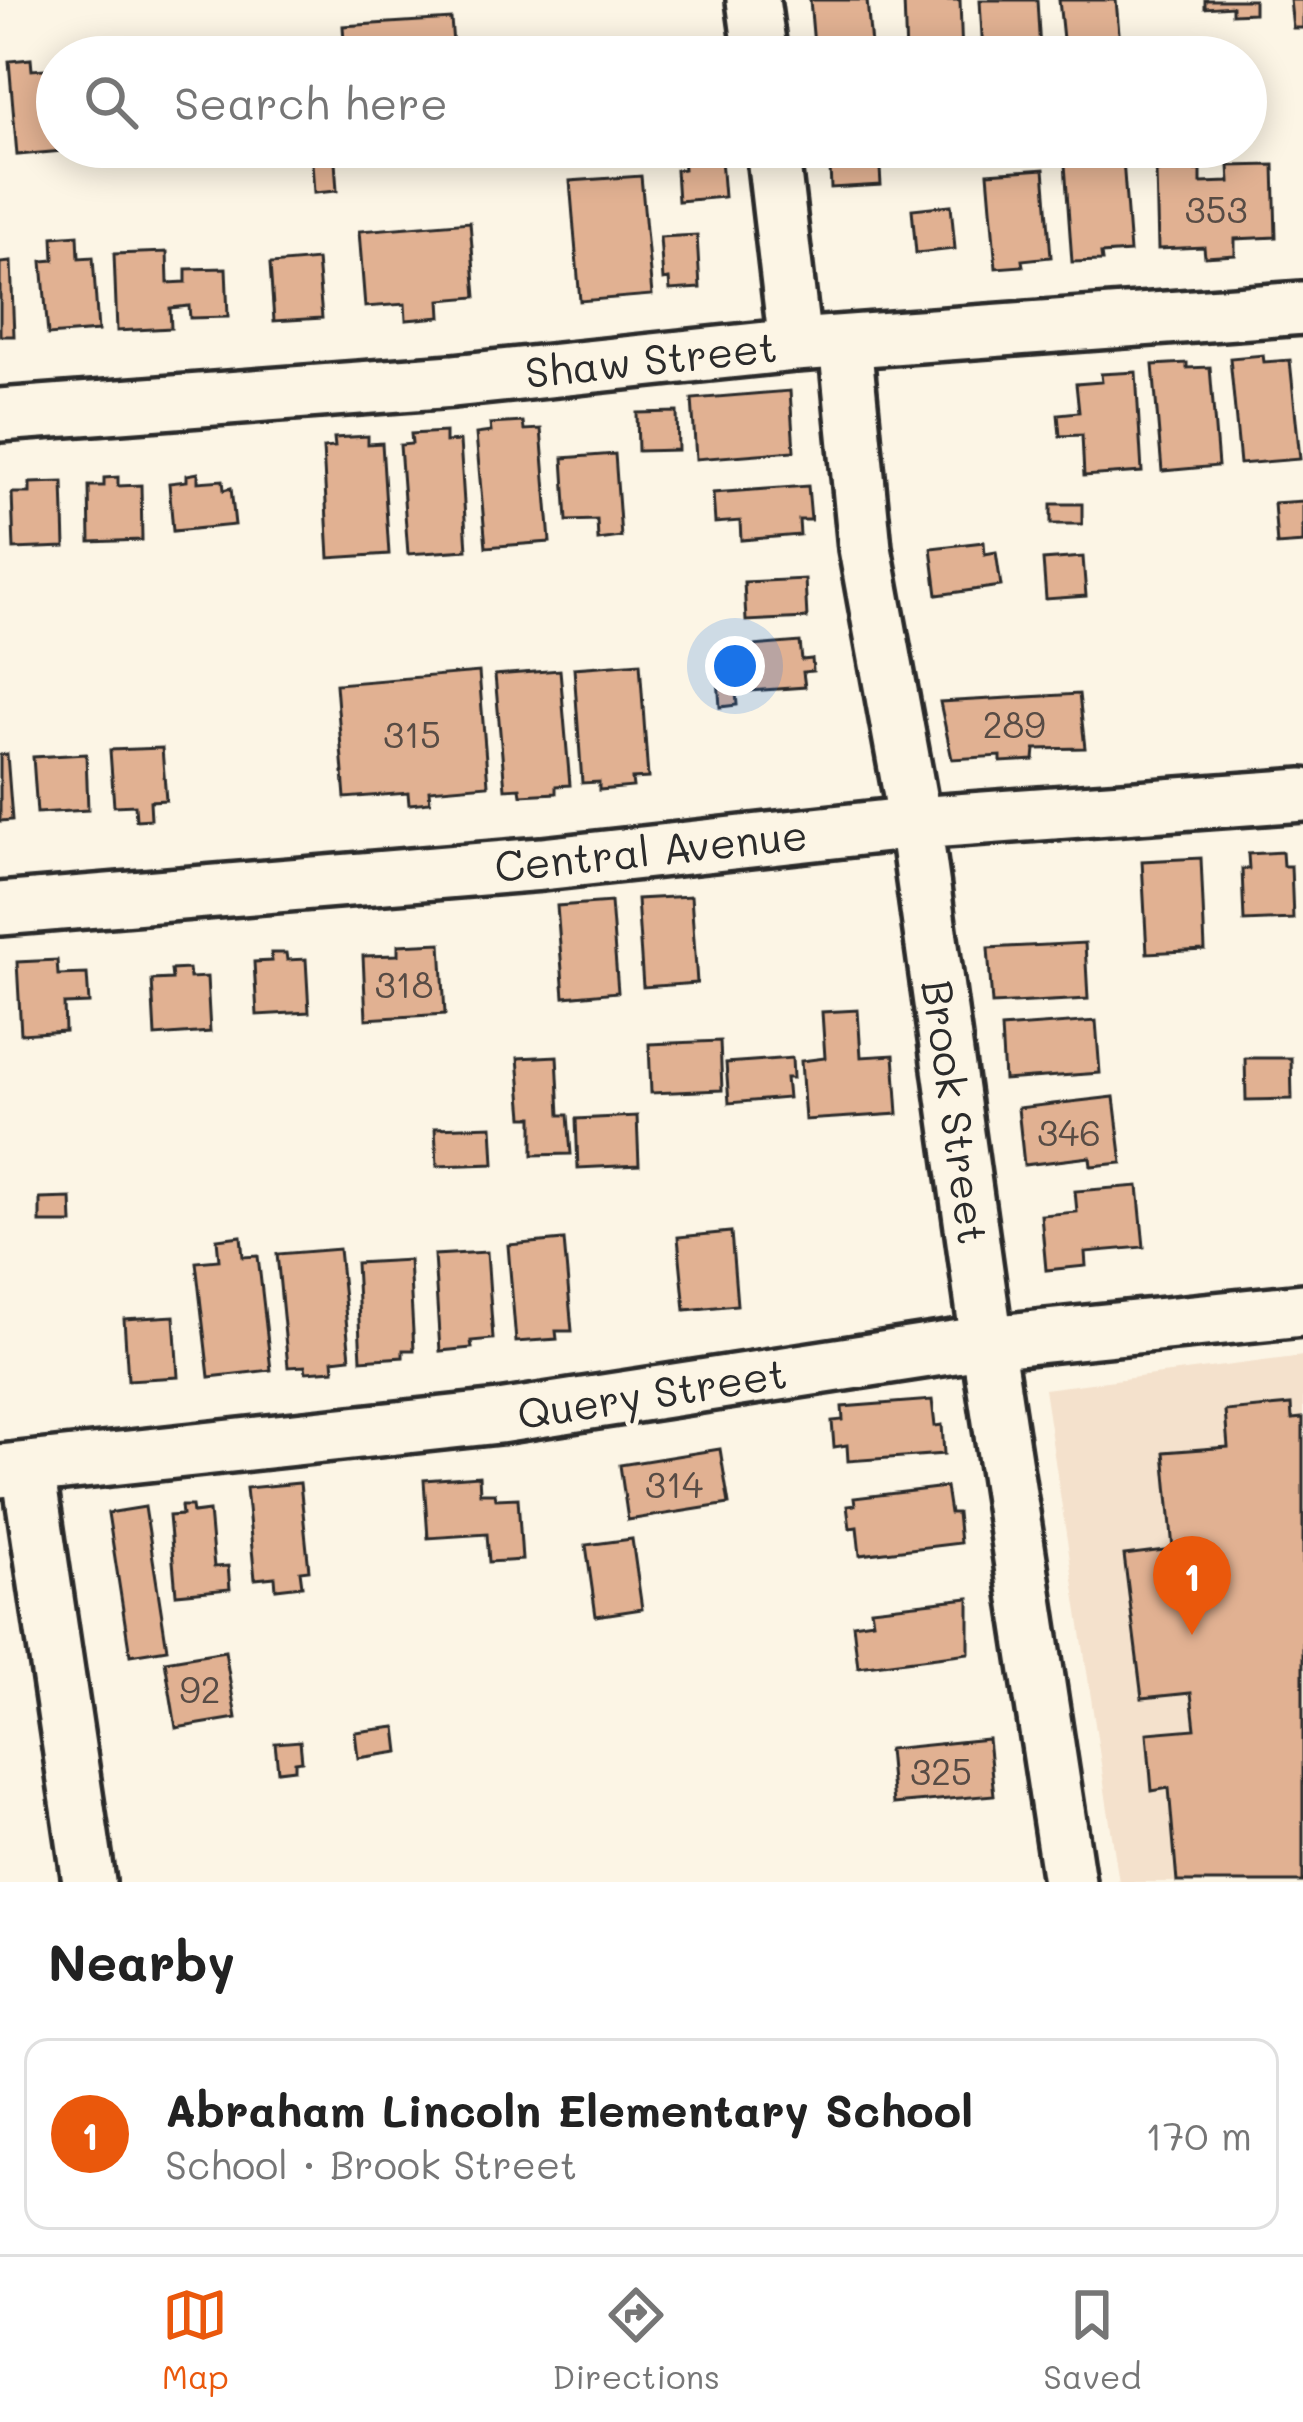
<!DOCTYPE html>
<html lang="en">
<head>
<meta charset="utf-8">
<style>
	body { margin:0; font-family:Mali,sans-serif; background:#f6f6f6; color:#222 }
	.you { position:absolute; left:735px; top:666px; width:42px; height:42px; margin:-30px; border:9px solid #fff; border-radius:50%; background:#1a73e8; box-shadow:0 0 0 18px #1a73e833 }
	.badge { display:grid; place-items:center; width:78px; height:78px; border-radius:50%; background:#ea580c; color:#fff; font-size:39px; font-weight:700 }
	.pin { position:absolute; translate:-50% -99px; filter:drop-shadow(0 3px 6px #0008) }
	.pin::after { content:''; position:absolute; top:63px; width:42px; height:36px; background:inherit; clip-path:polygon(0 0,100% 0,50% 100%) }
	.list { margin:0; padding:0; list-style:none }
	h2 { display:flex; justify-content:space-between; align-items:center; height:156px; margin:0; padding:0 48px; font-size:51px }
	h2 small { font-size:39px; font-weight:400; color:#767676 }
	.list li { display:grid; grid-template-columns:78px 1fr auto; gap:36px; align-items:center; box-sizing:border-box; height:192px; margin:0 24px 24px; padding:0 24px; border:3px solid #e0e0e0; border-radius:24px }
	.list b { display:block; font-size:45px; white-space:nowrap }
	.list p { margin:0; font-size:39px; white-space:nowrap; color:#767676 }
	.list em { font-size:39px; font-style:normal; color:#767676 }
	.icon { flex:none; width:66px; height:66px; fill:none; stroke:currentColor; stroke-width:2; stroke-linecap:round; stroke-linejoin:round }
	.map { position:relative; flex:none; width:1303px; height:1882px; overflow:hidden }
	.search { position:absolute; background:#fff; box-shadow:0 6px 30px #0003; left:36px; right:36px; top:36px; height:132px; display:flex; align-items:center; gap:30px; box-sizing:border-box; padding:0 42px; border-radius:66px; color:#767676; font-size:45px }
	.sheet { height:372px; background:#fff }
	nav { display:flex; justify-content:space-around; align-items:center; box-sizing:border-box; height:168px; border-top:3px solid #e0e0e0; background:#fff; font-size:33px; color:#767676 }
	nav a { display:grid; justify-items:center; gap:6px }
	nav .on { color:#ea580c }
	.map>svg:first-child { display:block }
	.built { fill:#f4e1cc }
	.building { fill:#e1b192; stroke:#2b2b2b; stroke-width:3 }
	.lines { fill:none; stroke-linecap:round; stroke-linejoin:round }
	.street-casing { stroke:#2b2b2b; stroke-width:60 }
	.street { stroke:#fcf5e5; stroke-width:51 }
	.labels { text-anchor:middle; stroke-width:10; stroke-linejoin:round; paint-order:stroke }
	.number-label { font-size:36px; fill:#584c45 }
	.street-label { font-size:42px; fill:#2b2b2b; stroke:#fcf5e5 }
</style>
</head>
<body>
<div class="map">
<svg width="1303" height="1882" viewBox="0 0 1303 1882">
	<rect width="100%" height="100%" fill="#fcf5e5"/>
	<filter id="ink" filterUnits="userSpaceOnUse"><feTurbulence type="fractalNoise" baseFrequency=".00833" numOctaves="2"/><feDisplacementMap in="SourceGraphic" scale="24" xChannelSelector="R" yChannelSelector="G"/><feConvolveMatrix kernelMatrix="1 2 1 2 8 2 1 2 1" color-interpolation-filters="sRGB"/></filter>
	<g filter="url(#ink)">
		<path class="built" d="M 1303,1356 L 1303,1882 L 1119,1882 L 1044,1389 Z"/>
		<path class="building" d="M 810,0 L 867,0 L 872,57 L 815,57 Z
			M 904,0 L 960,0 L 962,57 L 906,57 Z
			M 980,0 L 1037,0 L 1040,51 L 983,54 Z
			M 1059,0 L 1116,0 L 1120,44 L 1064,49 Z
			M 1205,0 L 1254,0 L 1254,13 L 1232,14 L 1232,6 L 1205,8 Z
			M 1290,0 L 1303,0 L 1303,28 L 1293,28 Z
			M 451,19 L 454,57 L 345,57 L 343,26 Z
			M 31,59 L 32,70 L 57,68 L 57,147 L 74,150 L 17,155 L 9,61 Z
			M 311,147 L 334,147 L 337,191 L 314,193 Z
			M 682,147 L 720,147 L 724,197 L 678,201 L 676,170 L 684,169 Z
			M 829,147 L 898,147 L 898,151 L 879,152 L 881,185 L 831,188 Z
			M 1123,160 L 1130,252 L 1101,254 L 1102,261 L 1072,262 L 1065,164 Z
			M 1274,165 L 1276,237 L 1235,239 L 1235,255 L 1205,257 L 1204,247 L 1158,249 L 1156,171 L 1201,170 L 1201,183 L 1230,182 L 1229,166 Z
			M 1044,169 L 1051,257 L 1022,260 L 1023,266 L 996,268 L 988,173 Z
			M 641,176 L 652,295 L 580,301 L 570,181 Z
			M 951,205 L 955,249 L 916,253 L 912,209 Z
			M 470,222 L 476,297 L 440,300 L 441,317 L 406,320 L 405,304 L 365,307 L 359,231 Z
			M 78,235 L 79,258 L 93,257 L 98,331 L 48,335 L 42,261 L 54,260 L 53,237 Z
			M 697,235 L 700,288 L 670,290 L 669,279 L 663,280 L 660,237 Z
			M 167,252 L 168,283 L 186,282 L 186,269 L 226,268 L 228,317 L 190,318 L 189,306 L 170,308 L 171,328 L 117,331 L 114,254 Z
			M 317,260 L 322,318 L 274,321 L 270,264 Z
			M 11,262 L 14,336 L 0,336 L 0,263 Z
			M 1263,355 L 1264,362 L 1290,360 L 1300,459 L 1240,464 L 1230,358 Z
			M 1187,363 L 1187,368 L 1210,367 L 1218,466 L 1162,471 L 1153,365 Z
			M 1136,372 L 1142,472 L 1084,476 L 1082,435 L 1060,436 L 1058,414 L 1079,412 L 1076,384 L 1102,382 L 1101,374 Z
			M 790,391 L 794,451 L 696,459 L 692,399 Z
			M 677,412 L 678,450 L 638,451 L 637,413 Z
			M 523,422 L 524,430 L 541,429 L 550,542 L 486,547 L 476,434 L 491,432 L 490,424 Z
			M 445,432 L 445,442 L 460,441 L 467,550 L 408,554 L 400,445 L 412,444 L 411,434 Z
			M 368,436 L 368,444 L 382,443 L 389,554 L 329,558 L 323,448 L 335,447 L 334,438 Z
			M 615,454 L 621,537 L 598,540 L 597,520 L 567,521 L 563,458 Z
			M 198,473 L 198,482 L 223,480 L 224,490 L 231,488 L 235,525 L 173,531 L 169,483 L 187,481 L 187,475 Z
			M 118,477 L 118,486 L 141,485 L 142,540 L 90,542 L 89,486 L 104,486 L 104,478 Z
			M 63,482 L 65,547 L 14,549 L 12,493 L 30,493 L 30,483 Z
			M 808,486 L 811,520 L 799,520 L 800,535 L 741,540 L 740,521 L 715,523 L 713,493 Z
			M 1303,501 L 1303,543 L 1277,545 L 1274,503 Z
			M 1051,504 L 1082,504 L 1082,524 L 1051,524 Z
			M 984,542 L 985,554 L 996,552 L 1001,586 L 937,595 L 931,548 Z
			M 1083,557 L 1086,596 L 1046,599 L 1043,560 Z
			M 805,579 L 807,618 L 746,621 L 744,582 Z
			M 800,642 L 802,660 L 812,659 L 813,671 L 803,672 L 805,687 L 736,692 L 737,705 L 720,707 L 716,649 Z
			M 640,663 L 648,778 L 632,779 L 633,787 L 599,790 L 599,782 L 582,783 L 574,668 Z
			M 560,670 L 570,785 L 556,786 L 556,793 L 521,795 L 520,788 L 505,789 L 495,675 Z
			M 479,672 L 488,785 L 429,790 L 430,802 L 409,804 L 408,793 L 345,798 L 336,684 Z
			M 1079,694 L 1085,748 L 1035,749 L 1034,760 L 1001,762 L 1001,756 L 952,759 L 940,702 Z
			M 162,748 L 166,800 L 150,801 L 151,819 L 136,820 L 135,805 L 114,806 L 110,750 Z
			M 7,754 L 12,820 L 0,821 L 0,755 Z
			M 86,754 L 88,810 L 37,813 L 33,757 Z
			M 1282,852 L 1283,866 L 1291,866 L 1293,919 L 1244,921 L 1242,869 L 1249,869 L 1248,854 Z
			M 1201,858 L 1205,950 L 1147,953 L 1142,861 Z
			M 691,896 L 697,983 L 643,987 L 637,899 Z
			M 611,902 L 618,992 L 564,997 L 557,906 Z
			M 441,943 L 445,1014 L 366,1019 L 363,956 L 398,955 L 398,945 Z
			M 1085,943 L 1088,999 L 992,1004 L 988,948 Z
			M 271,953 L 286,953 L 287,960 L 306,959 L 309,1012 L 257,1015 L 254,962 L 272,961 Z
			M 57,960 L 58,975 L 87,974 L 89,1003 L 64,1004 L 65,1031 L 21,1034 L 17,962 Z
			M 189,969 L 190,978 L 207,977 L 210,1032 L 155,1036 L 152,980 L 172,979 L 171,970 Z
			M 858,1010 L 861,1057 L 894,1055 L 898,1114 L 805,1120 L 801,1061 L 825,1058 L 822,1012 Z
			M 1096,1021 L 1100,1073 L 1004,1080 L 1001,1028 Z
			M 720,1041 L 722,1090 L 651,1093 L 649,1044 Z
			M 557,1056 L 560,1115 L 568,1115 L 571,1154 L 533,1155 L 533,1117 L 523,1117 L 518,1058 Z
			M 792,1058 L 793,1078 L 786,1078 L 788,1098 L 729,1103 L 726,1063 Z
			M 1245,1058 L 1291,1058 L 1292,1099 L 1246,1100 Z
			M 1114,1097 L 1122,1163 L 1091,1166 L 1090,1157 L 1024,1165 L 1018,1108 Z
			M 637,1116 L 639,1165 L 578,1168 L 576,1119 Z
			M 492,1126 L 494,1164 L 437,1166 L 435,1128 Z
			M 1138,1186 L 1144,1247 L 1085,1252 L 1086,1266 L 1046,1270 L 1041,1215 L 1077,1212 L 1075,1191 Z
			M 71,1198 L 72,1223 L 40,1223 L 40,1199 Z
			M 731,1232 L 737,1305 L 685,1310 L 678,1237 Z
			M 241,1236 L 243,1257 L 258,1256 L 271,1370 L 209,1377 L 196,1262 L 219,1260 L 217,1239 Z
			M 564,1240 L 572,1331 L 556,1331 L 557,1339 L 516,1342 L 508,1245 Z
			M 339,1249 L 350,1358 L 333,1360 L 334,1370 L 306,1372 L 305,1366 L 288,1367 L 277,1254 Z
			M 487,1252 L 493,1339 L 471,1341 L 472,1348 L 440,1351 L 434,1255 Z
			M 409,1260 L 414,1350 L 403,1350 L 403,1357 L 361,1360 L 356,1263 Z
			M 174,1316 L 178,1377 L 128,1380 L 124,1319 Z
			M 932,1400 L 935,1426 L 942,1425 L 944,1454 L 848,1461 L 847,1445 L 834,1447 L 832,1421 L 843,1420 L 842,1407 Z
			M 1291,1405 L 1292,1419 L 1303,1418 L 1303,1882 L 1177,1882 L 1169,1788 L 1152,1791 L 1147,1733 L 1195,1729 L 1191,1693 L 1142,1698 L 1124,1555 L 1173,1549 L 1164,1452 L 1228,1447 L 1225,1411 Z
			M 720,1449 L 729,1504 L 628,1520 L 620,1465 Z
			M 479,1476 L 480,1493 L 495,1493 L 496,1499 L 518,1498 L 522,1560 L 489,1562 L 487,1534 L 428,1538 L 424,1480 Z
			M 300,1483 L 309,1570 L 300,1571 L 302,1586 L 276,1589 L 275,1577 L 255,1579 L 246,1488 Z
			M 946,1487 L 950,1513 L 957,1513 L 960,1543 L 860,1555 L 857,1527 L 850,1528 L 847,1506 L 855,1505 L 854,1498 Z
			M 181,1506 L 192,1506 L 193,1513 L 209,1511 L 214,1567 L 228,1566 L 230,1589 L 176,1594 L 169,1516 L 182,1515 Z
			M 145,1507 L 167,1649 L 130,1655 L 108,1513 Z
			M 632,1539 L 642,1609 L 596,1616 L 586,1545 Z
			M 969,1598 L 969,1653 L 858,1667 L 853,1624 L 873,1621 L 871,1609 Z
			M 225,1651 L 236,1718 L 176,1728 L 165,1661 Z
			M 396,1727 L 399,1752 L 358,1758 L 355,1732 Z
			M 988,1739 L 994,1795 L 893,1804 L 888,1749 Z
			M 300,1741 L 302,1761 L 295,1762 L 295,1769 L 278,1771 L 275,1743 Z"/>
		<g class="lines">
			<g class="street-casing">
				<path id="street" d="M 753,0 L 761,57
					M 772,147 L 795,345
					M 845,342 L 865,548 L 915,823 L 987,1342 L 1069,1882
					M 0,415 L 453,381 L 795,345 L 1303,308
					M 0,909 L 542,864 L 915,823 L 1303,795
					M 28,1469 L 89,1882
					M 0,1471 L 499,1417 L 987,1342 L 1303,1310"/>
			</g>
			<use href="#street" class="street"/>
		</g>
	</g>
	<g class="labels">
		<g class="number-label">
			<text x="1216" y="223">353</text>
			<text x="1014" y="738">289</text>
			<text x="412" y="748">315</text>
			<text x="404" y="998">318</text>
			<text x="1069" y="1146">346</text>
			<text x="674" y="1498">314</text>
			<text x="200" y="1703">92</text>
			<text x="941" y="1785">325</text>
		</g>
		<g class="street-label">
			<text transform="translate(651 360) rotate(-6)" y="15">Shaw Street</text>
			<text transform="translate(651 851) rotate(-6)" y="15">Central Avenue</text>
			<text transform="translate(955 1112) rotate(82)" y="15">Brook Street</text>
			<text transform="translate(652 1394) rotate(-9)" y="15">Query Street</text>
		</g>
	</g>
</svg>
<div class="you"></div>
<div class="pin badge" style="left:1192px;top:1635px">1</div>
<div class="search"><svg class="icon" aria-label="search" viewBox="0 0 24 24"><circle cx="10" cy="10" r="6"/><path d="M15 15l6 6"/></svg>Search here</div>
</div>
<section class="sheet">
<h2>Nearby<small></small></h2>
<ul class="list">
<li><span class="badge">1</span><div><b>Abraham Lincoln Elementary School</b><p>School · Brook Street</p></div><em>170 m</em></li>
</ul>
</section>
<nav>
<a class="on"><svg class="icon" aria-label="map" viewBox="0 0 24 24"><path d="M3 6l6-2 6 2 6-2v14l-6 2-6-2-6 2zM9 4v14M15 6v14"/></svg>Map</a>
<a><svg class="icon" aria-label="directions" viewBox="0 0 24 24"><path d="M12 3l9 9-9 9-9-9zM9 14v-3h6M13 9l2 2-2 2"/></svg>Directions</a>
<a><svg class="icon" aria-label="saved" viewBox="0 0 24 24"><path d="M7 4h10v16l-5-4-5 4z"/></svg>Saved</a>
</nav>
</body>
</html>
